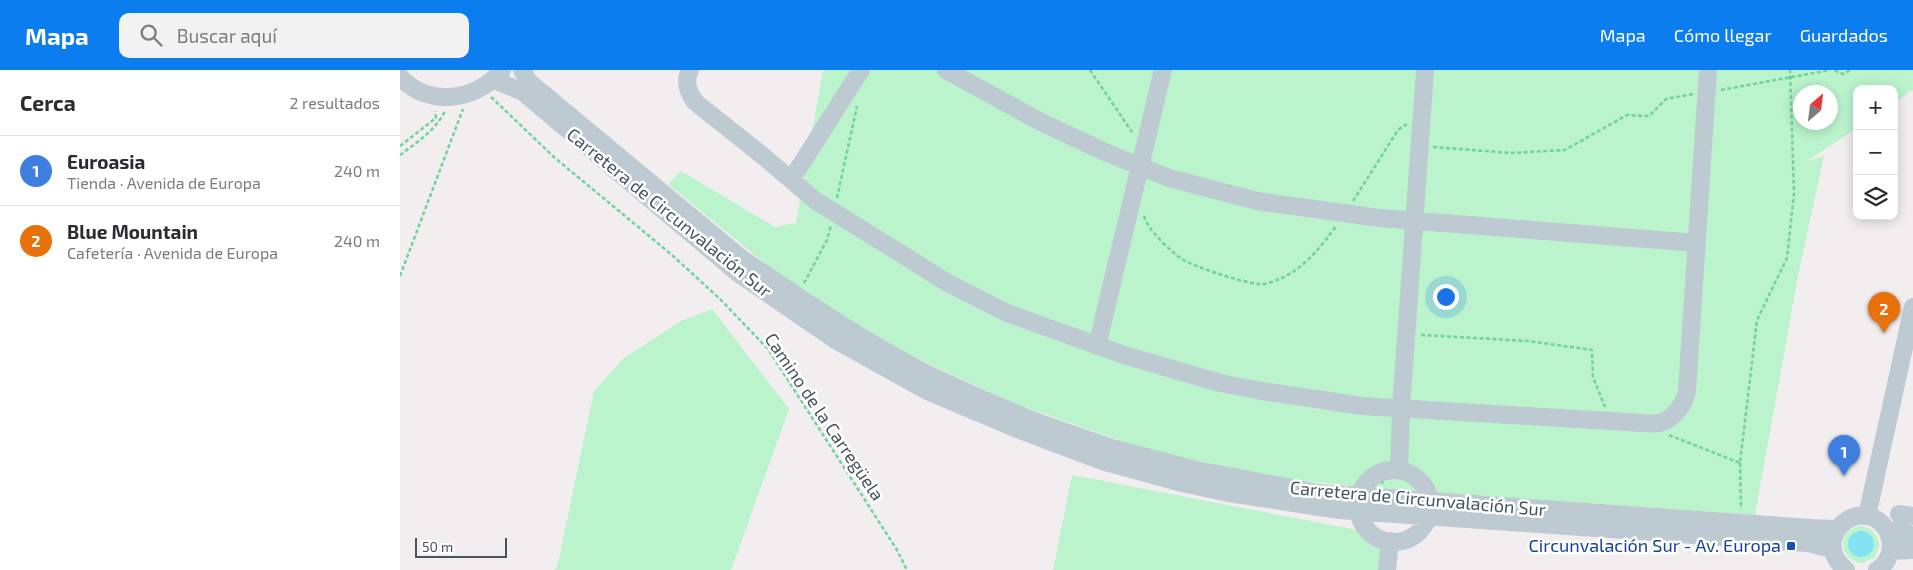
<!DOCTYPE html>
<html lang="es">
<head>
<meta charset="utf-8">
<style>
	body { margin:0; font-family:"Exo 2",sans-serif; background:#f2f2f3; color:#2b2b33 }
	.controls { position:absolute; right:15px; top:15px; display:grid; overflow:hidden; border-radius:10px; box-shadow:0 2px 12px #0003 }
	.controls button { width:45px; height:45px; display:grid; place-items:center; padding:0; border:0; border-bottom:1px solid #e1e1e2; background:#fff; color:#2b2b33; font:25px sans-serif }
	.compass { position:absolute; left:1393px; top:15px; width:45px; height:45px; border-radius:50%; background:#fff; box-shadow:0 2px 12px #0003; rotate:28deg }
	.scale { position:absolute; left:15px; bottom:12px; width:92px; box-sizing:border-box; padding-left:5px; border:2px solid #45545e; border-top:0; font-size:14px; line-height:18px; white-space:nowrap; color:#45545e; -webkit-text-stroke:4px #fff; paint-order:stroke }
	.you { position:absolute; left:1045px; top:226px; width:18px; height:18px; margin:-12px; border:4px solid #fff; border-radius:50%; background:#1a73e8; box-shadow:0 0 0 8px #1a73e833 }
	.badge { display:grid; place-items:center; width:32px; height:32px; border-radius:50%; background:#0b7def; color:#fff; font-size:16px; font-weight:700 }
	.pin { position:absolute; translate:-50% -41px; filter:drop-shadow(0 1px 2px #0008) }
	.pin::after { content:''; position:absolute; top:26px; width:18px; height:15px; background:inherit; clip-path:polygon(0 0,100% 0,50% 100%) }
	.list { margin:0; padding:0; list-style:none }
	h2 { display:flex; justify-content:space-between; align-items:center; height:65px; margin:0; padding:0 20px; font-size:21px }
	h2 small { font-size:16px; font-weight:400; color:#7c7c81 }
	.list li { display:grid; grid-template-columns:32px 1fr auto; gap:15px; align-items:center; box-sizing:border-box; height:70px; padding:0 20px; border-top:1px solid #e1e1e2 }
	.list b { display:block; font-size:19px; white-space:nowrap }
	.list p { margin:0; font-size:16px; white-space:nowrap; color:#7c7c81 }
	.list em { font-size:16px; font-style:normal; color:#7c7c81 }
	.icon { flex:none; width:28px; height:28px; fill:none; stroke:currentColor; stroke-width:2; stroke-linecap:round; stroke-linejoin:round }
	.map { position:relative; flex:none; width:1513px; height:500px; overflow:hidden }
	header { display:flex; align-items:center; gap:30px; box-sizing:border-box; height:70px; padding:0 25px; background:#0b7def; color:#fff }
	header strong { font-size:24px }
	nav { display:flex; gap:28px; margin-inline-start:auto; font-size:18px }
	.search { width:350px; height:45px; background:#f2f2f3; display:flex; align-items:center; gap:12px; box-sizing:border-box; padding:0 18px; border-radius:10px; color:#7c7c81; font-size:19px }
	main { display:flex }
	aside { flex:1; background:#fff }
	.map>svg:first-child { display:block }
	.green { fill:#baf3cc; fill-rule:evenodd }
	.water { fill:#83e3f3 }
	.lines { fill:none; stroke-linecap:round; stroke-linejoin:round }
	.path { stroke:#6fd39b; stroke-width:2.5; stroke-dasharray:4 2.5; stroke-linecap:butt }
	.minor { stroke:#becad2; stroke-width:18 }
	.transit-dot { fill:#1a4fb4; stroke:#fff; stroke-width:2 }
	.labels { text-anchor:middle; stroke-width:5; stroke-linejoin:round; paint-order:stroke }
	.street-label { font-size:18px; fill:#45545e; stroke:#fff }
	.transit-label { font-size:18px; fill:#164399; stroke:#fff; text-anchor:end }
</style>
</head>
<body>
<header>
<strong>Mapa</strong>
<div class="search"><svg class="icon" aria-label="search" viewBox="0 0 24 24"><circle cx="10" cy="10" r="6"/><path d="M15 15l6 6"/></svg>Buscar aquí</div>
<nav><a>Mapa</a><a>Cómo llegar</a><a>Guardados</a></nav>
</header>
<main>
<aside>
<h2>Cerca<small>2 resultados</small></h2>
<ul class="list">
<li><span class="badge" style="background:#3f7fe0">1</span><div><b>Euroasia</b><p>Tienda · Avenida de Europa</p></div><em>240 m</em></li>
<li><span class="badge" style="background:#e8710a">2</span><div><b>Blue Mountain</b><p>Cafetería · Avenida de Europa</p></div><em>240 m</em></li>
</ul>
</aside>
<div class="map">
<svg width="1513" height="500" viewBox="0 0 1513 500">
	<rect width="100%" height="100%" fill="#f2eeef"/>
	<path class="green" d="M 423,0 L 1513,0 L 1513,20 L 1494,33 L 1494,19 L 1457,19 L 1457,58 L 1407,91 L 1424,86 L 1398,206 L 1355,445 L 978,419 L 888,409 L 756,383 L 616,334 L 490,276 L 374,201 L 268,114 L 281,101 L 375,157 L 396,153 ZM 1400,22 L 1430,22 L 1430,52 L 1400,52 Z
		M 312,239 L 389,339 L 331,500 L 155,500 L 158,493 L 194,321 L 224,288 L 281,251 Z
		M 672,405 L 968,462 L 996,464 L 990,500 L 653,500 Z
		M 1461,456 C 1473,458 1479,465 1479,477 L 1474,488 L 1462,493 C 1438,490 1436,460 1461,456 ZM 1474,471 C 1475,478 1472,484 1464,487 L 1453,484 L 1449,477 L 1449,472 Z"/>
	<path class="water" d="M1448 474a13 13 0 1 1 26 0a13 13 0 1 1-26 0Z"/>
	<g class="lines">
		<path class="path" d="M 690,0 L 732,62
			M 1435,0 L 1439,3 L 1444,4 L 1450,0
			M 1321,20 L 1430,0
			M 91,27 L 155,88 L 272,185 L 320,229 L 368,279 L 497,480 L 507,500
			M 0,76 L 36,48 L 35,41
			M 1033,77 L 1111,83 L 1165,80 L 1227,45 L 1249,46 L 1266,29 L 1293,24
			M 0,85 C 16,73 36,60 45,41
			M 437,128 L 457,36
			M 953,131 L 998,60 L 1007,54
			M 744,146 C 748,160 770,181 782,189 C 794,197 844,213 859,214 C 864,215 872,212 877,210 C 903,200 920,178 936,156
			M 0,206 L 63,39
			M 404,213 L 427,170 L 431,155
			M 1021,265 L 1129,271 L 1192,280 L 1193,307 L 1205,337
			M 1269,365 L 1340,393 L 1357,250 L 1387,188 L 1394,124 L 1390,0
			M 1340,393 L 1341,439
			M 982,414 L 984,400"/>
		<path class="minor" d="M 122,0 L 129,12 L 342,189 L 400,228 L 466,270 L 523,302 L 573,325 L 634,351 L 712,378 L 796,400 L 919,423 L 1410,458 L 1437,459
			M 290,0 C 284,11 288,22 295,32 L 363,86 L 416,131 L 548,213 L 607,243 L 724,285 L 820,313 L 862,321 L 962,336 L 1243,353 C 1248,353 1254,354 1259,353 C 1274,349 1284,335 1287,321 L 1308,0
			M 546,0 L 639,51 L 707,83 L 769,108 L 857,131 L 980,148 L 1297,173
			M 0,7 C 29,38 76,31 102,0
			M 94,10 L 123,22 L 338,203 L 437,271 L 527,321 L 617,359 L 702,391 L 782,413 L 828,423 L 939,440 L 1408,473 L 1432,479
			M 391,110 L 461,0
			M 697,276 L 763,0
			M 999,400 L 1001,339 L 1025,0
			M958 436a36 36 0 1 1 72 0a36 36 0 1 1-72 0Z
			M 1499,444 L 1513,446
			M 1467,446 L 1513,237
			M 1486,459 L 1513,465
			M 1490,481 L 1513,480
			M 987,500 L 990,471
			M 1446,500 C 1409,470 1457,425 1484,456 C 1488,461 1490,467 1491,474 C 1491,485 1486,495 1477,500"/>
	</g>
	<rect class="transit-dot" x="1386" y="471" width="10" height="10" rx="2.5"/>
	<g class="labels">
		<g class="street-label">
			<text transform="translate(269 143) rotate(39)" y="6">Carretera de Circunvalación Sur</text>
			<text transform="translate(424 347) rotate(56)" y="6">Camino de la Carregüela</text>
			<text transform="translate(1018 429) rotate(5)" y="6">Carretera de Circunvalación Sur</text>
		</g>
		<g class="transit-label">
			<text x="1381" y="482">Circunvalación Sur - Av. Europa</text>
		</g>
	</g>
</svg>
<div class="controls">
<button>+</button>
<button>−</button>
<button><svg class="icon" aria-label="layers" viewBox="0 0 24 24"><path d="M12 4l9 5-9 5-9-5zM3 14l9 5 9-5"/></svg></button>
</div>
<svg class="compass" viewBox="-18 -18 36 36"><path d="M0-13l5 13h-10z" fill="#e53935"/><path d="M0 13l5-13h-10z" fill="#7c7c81"/></svg>
<div class="scale">50 m</div>
<div class="you"></div>
<div class="pin badge" style="left:1444px;top:406px;background:#3f7fe0">1</div>
<div class="pin badge" style="left:1484px;top:263px;background:#e8710a">2</div>
</div>
</main>
</body>
</html>
